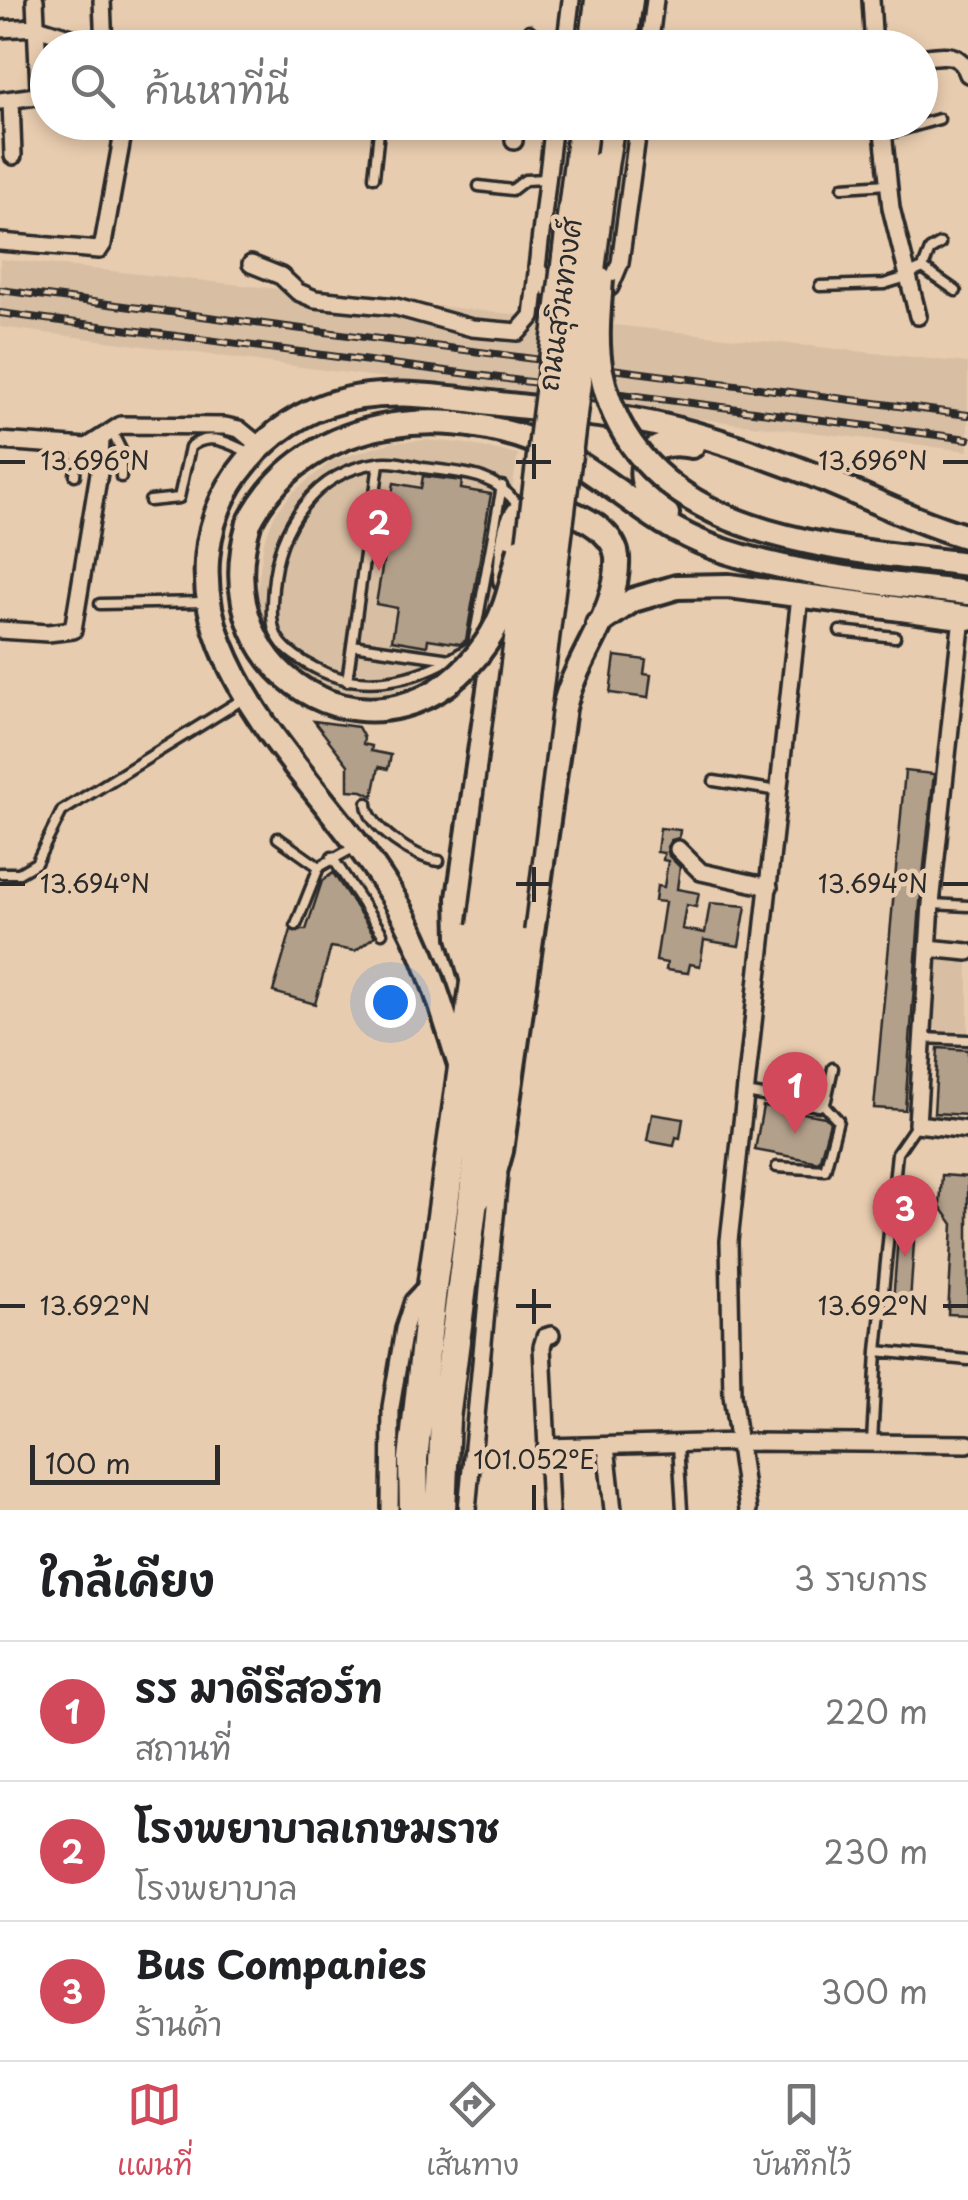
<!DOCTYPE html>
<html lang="th">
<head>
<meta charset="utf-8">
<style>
	body { margin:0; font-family:"Playpen Sans","Playpen Sans Thai",sans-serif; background:#f2f2f2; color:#202124 }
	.scale { position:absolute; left:30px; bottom:25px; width:190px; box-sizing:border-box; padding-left:10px; border:5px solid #2b2b2b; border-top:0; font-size:28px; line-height:35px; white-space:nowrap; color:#2b2b2b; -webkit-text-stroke:8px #e8ccaf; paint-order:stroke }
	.you { position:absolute; left:390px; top:1002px; width:35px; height:35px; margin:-25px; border:8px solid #fff; border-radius:50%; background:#1a73e8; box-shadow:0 0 0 15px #1a73e833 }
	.badge { display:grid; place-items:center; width:65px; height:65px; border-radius:50%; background:#d1495b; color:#fff; font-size:32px; font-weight:700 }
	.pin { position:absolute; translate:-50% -82px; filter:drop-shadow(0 2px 5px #0008) }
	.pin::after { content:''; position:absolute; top:52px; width:35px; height:30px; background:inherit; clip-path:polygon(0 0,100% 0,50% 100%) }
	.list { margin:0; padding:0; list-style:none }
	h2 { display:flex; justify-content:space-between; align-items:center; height:130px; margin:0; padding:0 40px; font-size:42px }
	h2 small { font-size:32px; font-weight:400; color:#757577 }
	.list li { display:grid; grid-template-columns:65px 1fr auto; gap:30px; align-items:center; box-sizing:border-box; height:140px; padding:0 40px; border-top:2px solid #e0e0e0 }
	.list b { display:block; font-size:38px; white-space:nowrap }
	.list p { margin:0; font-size:32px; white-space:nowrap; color:#757577 }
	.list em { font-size:32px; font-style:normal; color:#757577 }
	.icon { flex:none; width:55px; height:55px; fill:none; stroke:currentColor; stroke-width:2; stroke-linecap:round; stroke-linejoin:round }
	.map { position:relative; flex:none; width:968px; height:1510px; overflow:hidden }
	.search { position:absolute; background:#fff; box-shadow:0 5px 15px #0003; left:30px; right:30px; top:30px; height:110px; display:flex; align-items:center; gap:25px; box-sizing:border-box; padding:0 35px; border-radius:55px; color:#757577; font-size:38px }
	.sheet { height:550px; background:#fff }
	nav { display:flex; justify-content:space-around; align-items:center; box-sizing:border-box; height:140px; border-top:2px solid #e0e0e0; background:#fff; font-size:28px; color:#757577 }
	nav a { display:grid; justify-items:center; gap:5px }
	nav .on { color:#d1495b }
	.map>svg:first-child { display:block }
	.built { fill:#d8bfa4 }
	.building { fill:#b3a08b; stroke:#2b2b2b; stroke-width:2.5 }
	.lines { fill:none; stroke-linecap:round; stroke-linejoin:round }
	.lane-casing { stroke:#2b2b2b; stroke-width:15 }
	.street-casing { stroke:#2b2b2b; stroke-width:22 }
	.primary-casing { stroke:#2b2b2b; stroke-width:30 }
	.highway-casing { stroke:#2b2b2b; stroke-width:35 }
	.lane { stroke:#e8ccaf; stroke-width:8 }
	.street { stroke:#e8ccaf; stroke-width:15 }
	.primary { stroke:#e8ccaf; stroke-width:22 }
	.highway { stroke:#e8ccaf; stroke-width:28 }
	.rail-casing { stroke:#2b2b2b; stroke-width:8 }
	.rail { stroke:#e8ccaf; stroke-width:4; stroke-dasharray:11; stroke-linecap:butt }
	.primary-bridge-casing { stroke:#2b2b2b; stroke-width:30; stroke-linecap:butt }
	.highway-bridge-casing { stroke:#2b2b2b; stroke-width:35; stroke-linecap:butt }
	.primary-bridge { stroke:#e8ccaf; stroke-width:22 }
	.highway-bridge { stroke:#e8ccaf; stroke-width:28 }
	.ticks { fill:none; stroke:#2b2b2b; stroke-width:4 }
	.labels { text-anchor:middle; stroke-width:9; stroke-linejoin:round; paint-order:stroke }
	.street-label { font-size:28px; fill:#2b2b2b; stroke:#e8ccaf }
	.ticks-label { font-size:25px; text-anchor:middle; fill:#2b2b2b; stroke:#e8ccaf; stroke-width:9; stroke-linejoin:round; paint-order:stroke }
</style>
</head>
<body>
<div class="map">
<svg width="968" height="1510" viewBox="0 0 968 1510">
	<rect width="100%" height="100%" fill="#e8ccaf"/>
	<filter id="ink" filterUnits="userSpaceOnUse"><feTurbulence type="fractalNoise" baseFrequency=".01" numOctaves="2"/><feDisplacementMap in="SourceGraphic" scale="20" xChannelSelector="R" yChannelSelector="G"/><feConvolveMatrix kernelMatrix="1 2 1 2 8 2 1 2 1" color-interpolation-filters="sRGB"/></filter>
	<g filter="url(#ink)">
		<path class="built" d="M 0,259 L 968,363 L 968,451 L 658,414 L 0,327 Z
			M 426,440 L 461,443 L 518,454 L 492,610 L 471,649 L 455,667 L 410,695 L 357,697 L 333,691 L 308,679 L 284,660 L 271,642 L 261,620 L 257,591 L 264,541 L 275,514 L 293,492 L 333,460 L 393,442 Z
			M 936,955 L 968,958 L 968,1033 L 929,1030 Z"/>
		<path class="building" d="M 423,476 L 462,481 L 461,489 L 491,494 L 466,640 L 460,644 L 428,639 L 427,646 L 392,640 L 397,608 L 376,604 L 387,538 L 375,536 L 371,526 L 374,508 L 389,509 L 394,483 L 421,488 Z
			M 615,656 L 646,660 L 644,674 L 651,675 L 648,698 L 610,693 Z
			M 314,721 L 358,727 L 364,738 L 363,744 L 372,746 L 371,751 L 391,755 L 388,769 L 379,767 L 373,796 L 362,791 L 348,790 L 348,765 Z
			M 905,771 L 934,774 L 920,903 L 905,1110 L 874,1108 Z
			M 660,828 L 680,830 L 679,838 L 671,840 L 667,847 L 669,856 L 680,867 L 677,889 L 699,893 L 696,907 L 686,905 L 682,929 L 705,933 L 710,903 L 746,906 L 739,946 L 704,940 L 700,966 L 690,964 L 688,973 L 666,970 L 667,963 L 656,961 L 665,902 L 655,901 L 657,886 L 664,887 L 668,861 L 663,860 L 664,853 L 657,852 Z
			M 333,873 L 375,936 L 355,951 L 331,947 L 315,1004 L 273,992 L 291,930 L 306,930 L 322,881 Z
			M 938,1048 L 968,1050 L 968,1115 L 934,1113 Z
			M 763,1106 L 825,1117 L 830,1122 L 819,1162 L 755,1150 Z
			M 652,1114 L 683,1119 L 680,1138 L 676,1137 L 674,1146 L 647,1141 Z
			M 942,1175 L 968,1177 L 968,1315 L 948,1314 L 953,1224 L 940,1206 Z
			M 900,1210 L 916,1211 L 910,1303 L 893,1302 Z"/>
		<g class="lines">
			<g class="lane-casing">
				<path id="lane" d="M 529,30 L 544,43 L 566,46
					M 883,135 L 939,119
					M 374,177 L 380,122
					M 479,186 L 512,190 L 525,180 L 546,179
					M 843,187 L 887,184
					M 923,268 L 956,291
					M 907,275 L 923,268 L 930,250 L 940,244
					M 820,286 L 884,284 L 907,277
					M 111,430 L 121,450 L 121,477
					M 75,475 L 78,447
					M 502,486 L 473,645 C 426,678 367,696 315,668 C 303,662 286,651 279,640 C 269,626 272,603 273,587 C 278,527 314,472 377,463 C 392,460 409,465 423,468 C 461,473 495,472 518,506
					M 150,501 L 179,498 L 190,447 C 209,431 228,443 248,452
					M 374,501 L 379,463
					M 100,604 L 206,602
					M 840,631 L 895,637
					M 352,645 L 450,659
					M 347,681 L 368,533
					M 714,781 L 779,791
					M 367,803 C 367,827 416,859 439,861
					M 278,838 L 319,867
					M 332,857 L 382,933
					M 0,873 L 19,873 L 36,863 L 62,811 L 243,699
					M 933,904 L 968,906
					M 296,925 L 319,867 L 353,848
					M 923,1038 L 968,1040
					M 746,1093 L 819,1106 L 826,1100 L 833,1068
					M 917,1124 L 897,1153 L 877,1351 L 968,1360
					M 777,1167 L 825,1170 L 838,1120 L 823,1104
					M 872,1442 L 877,1351
					M 678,1445 L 682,1510"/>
			</g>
			<g class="street-casing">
				<path id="street" d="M 102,0 L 104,48
					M 871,0 L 874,48
					M 0,29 L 37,27 L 103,48
					M 565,48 L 571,0
					M 649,48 L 655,0
					M 920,58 C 942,55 959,50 968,74
					M 11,100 L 13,156
					M 0,101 L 36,96 L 39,89 L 35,0
					M 554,122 L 537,268 L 551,291 L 564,299
					M 882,122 L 891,208 L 918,316
					M 514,141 L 515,122
					M 0,242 L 99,250 L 103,244 L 125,122
					M 251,264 L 281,276 L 298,292 L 315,299 L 396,307 L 472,328 L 518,332 L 532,316 L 537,272
					M 600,295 L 610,287 L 620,263 L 639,122
					M 0,441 L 87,447 L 121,425 L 225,426 L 239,429 L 261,447
					M 962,617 L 931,904 L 917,1124 L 968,1130
					M 0,630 L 48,633 L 73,630 L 99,473 L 101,441
					M 678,849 L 701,872 L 769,887
					M 928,948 L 968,952
					M 606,1446 L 613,1510
					M 546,1447 L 739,1442 L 968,1444
					M 390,1510 L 391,1407 L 404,1329 L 413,1301 L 430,1283
					M 467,1510 L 499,1175
					M 550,1510 L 542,1347 L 545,1337 L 551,1335
					M 748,1510 L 732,1395 L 729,1241 L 800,596"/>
			</g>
			<g class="primary-casing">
				<path id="primary" d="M 667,514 C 627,484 636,434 692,446
					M 249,523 C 307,409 461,400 564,455 C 617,485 653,525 713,547 C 795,576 882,583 968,593
					M 598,624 L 633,600 L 677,587 L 729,586 L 968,618
					M 473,982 L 460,937 L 459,898 L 499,620
					M 461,1068 C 443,1013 428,957 399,907 C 347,815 260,744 221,645 C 198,587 202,523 238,473 C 260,443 291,417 327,405 C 382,386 443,397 499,404 C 544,409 589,413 634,420 C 687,429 742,448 793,467 C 852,489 907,519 968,537
					M 473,1207 L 493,1179 L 501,1151 L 564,708 C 575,658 620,610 617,557 C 614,521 538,493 519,512 C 506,526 507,560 505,579"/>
			</g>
			<g class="highway-casing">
				<path id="highway" d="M 594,48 L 600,0
					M 621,48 L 628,0
					M 603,166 L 610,122
					M 414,1510 L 413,1459 L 433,1280 L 483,926
					M 441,1510 L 445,1419 L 508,928"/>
			</g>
			<use href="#lane" class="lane"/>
			<use href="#street" class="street"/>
			<use href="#primary" class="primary"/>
			<use href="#highway" class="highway"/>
			<g class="rail-casing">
				<path id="rail" d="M 0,290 L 968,415
					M 0,313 L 968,439"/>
			</g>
			<use href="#rail" class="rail"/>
			<g class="primary-bridge-casing">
				<path id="primary-bridge" d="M 601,279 C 599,310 595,341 601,371 C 635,540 833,548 968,564
					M 249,523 C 201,686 391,781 486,643 C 506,615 512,581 520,549"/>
			</g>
			<g class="highway-bridge-casing">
				<path id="highway-bridge" d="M 483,926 L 584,122
					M 508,928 L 603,166"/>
			</g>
			<use href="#primary-bridge" class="primary-bridge"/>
			<use href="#highway-bridge" class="highway-bridge"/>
		</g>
	</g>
	<path class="ticks" d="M 534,444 L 534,479M 0,462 L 25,462M 516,462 L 551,462M 943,462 L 968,462M 534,867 L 534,902M 0,884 L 25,884M 516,884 L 551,884M 943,884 L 968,884M 534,1289 L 534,1324M 0,1306 L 25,1306M 516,1306 L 551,1306M 943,1306 L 968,1306M 534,1485 L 534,1510"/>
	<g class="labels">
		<g class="street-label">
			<text transform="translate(560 305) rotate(-82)" y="10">ถนนสุวินทวงศ์</text>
		</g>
	</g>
	<g class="ticks-label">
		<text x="95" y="470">13.696°N</text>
		<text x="873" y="470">13.696°N</text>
		<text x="95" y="893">13.694°N</text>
		<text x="873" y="893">13.694°N</text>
		<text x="95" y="1315">13.692°N</text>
		<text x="873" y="1315">13.692°N</text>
		<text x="534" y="1469">101.052°E</text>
	</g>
</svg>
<div class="scale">100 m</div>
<div class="you"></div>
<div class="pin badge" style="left:795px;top:1134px">1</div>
<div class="pin badge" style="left:379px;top:571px">2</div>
<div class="pin badge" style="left:905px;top:1257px">3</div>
<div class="search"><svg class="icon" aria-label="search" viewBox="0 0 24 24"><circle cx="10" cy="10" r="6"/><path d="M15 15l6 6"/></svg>ค้นหาที่นี่</div>
</div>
<section class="sheet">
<h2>ใกล้เคียง<small>3 รายการ</small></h2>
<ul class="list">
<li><span class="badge">1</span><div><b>รร มาดีรีสอร์ท</b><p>สถานที่</p></div><em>220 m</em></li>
<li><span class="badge">2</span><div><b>โรงพยาบาลเกษมราช</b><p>โรงพยาบาล</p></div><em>230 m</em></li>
<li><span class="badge">3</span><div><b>Bus Companies</b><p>ร้านค้า</p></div><em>300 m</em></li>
</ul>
</section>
<nav>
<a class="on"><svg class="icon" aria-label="map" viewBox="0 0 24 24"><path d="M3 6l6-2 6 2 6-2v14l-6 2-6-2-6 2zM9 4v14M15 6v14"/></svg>แผนที่</a>
<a><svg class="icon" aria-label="directions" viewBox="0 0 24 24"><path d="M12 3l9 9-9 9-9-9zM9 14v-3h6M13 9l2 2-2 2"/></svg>เส้นทาง</a>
<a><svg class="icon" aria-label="saved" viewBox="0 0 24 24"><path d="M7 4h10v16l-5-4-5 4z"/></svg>บันทึกไว้</a>
</nav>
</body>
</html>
